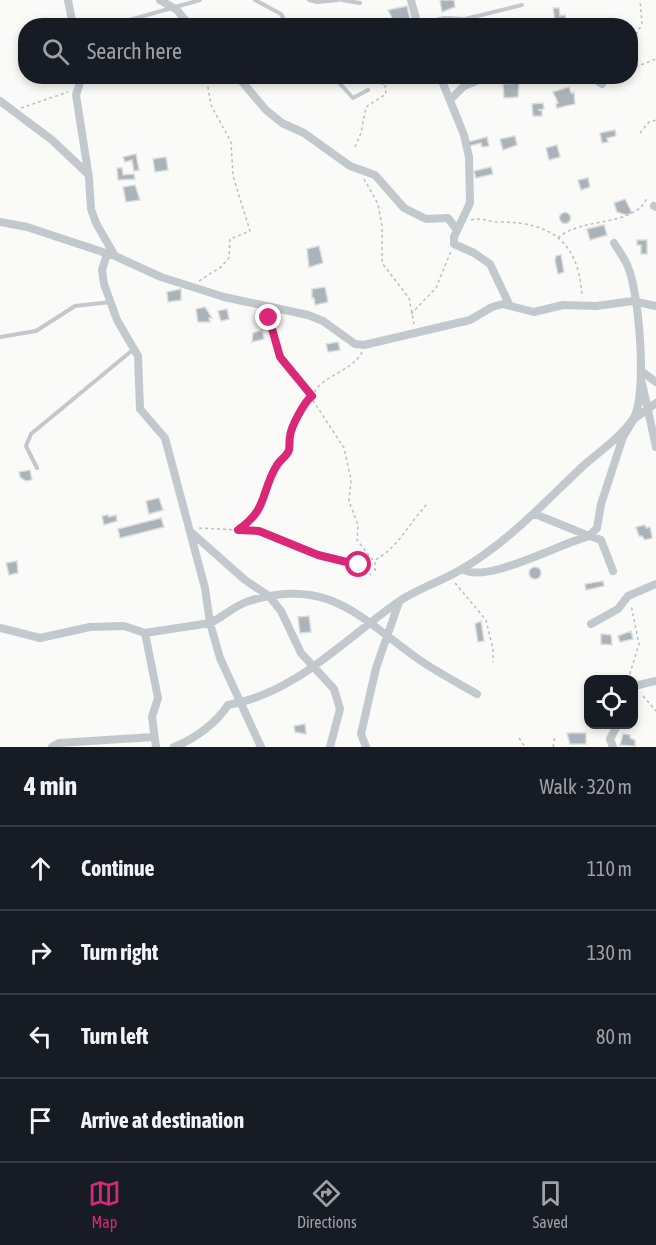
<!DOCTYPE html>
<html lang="en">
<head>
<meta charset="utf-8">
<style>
	body { margin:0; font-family:"Asap Condensed",sans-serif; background:#242831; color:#f1f3f6 }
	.controls { position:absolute; right:18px; bottom:18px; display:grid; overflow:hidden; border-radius:12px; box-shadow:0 3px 9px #0003 }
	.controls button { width:54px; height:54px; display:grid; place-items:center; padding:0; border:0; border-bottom:2px solid #363941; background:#171b24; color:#f1f3f6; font:30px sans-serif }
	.stop { position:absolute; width:18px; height:18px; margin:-14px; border:4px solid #db2777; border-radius:50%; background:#fff }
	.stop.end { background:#db2777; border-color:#fff; box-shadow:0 2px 6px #0008 }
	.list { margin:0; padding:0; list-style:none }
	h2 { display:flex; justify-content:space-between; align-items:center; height:78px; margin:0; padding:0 24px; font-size:26px }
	h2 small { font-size:20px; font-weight:400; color:#9ea1a6 }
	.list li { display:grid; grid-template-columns:39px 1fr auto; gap:18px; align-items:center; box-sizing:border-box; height:84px; padding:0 24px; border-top:2px solid #363941 }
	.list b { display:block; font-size:22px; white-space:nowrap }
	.list em { font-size:20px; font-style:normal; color:#9ea1a6 }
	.icon { flex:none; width:33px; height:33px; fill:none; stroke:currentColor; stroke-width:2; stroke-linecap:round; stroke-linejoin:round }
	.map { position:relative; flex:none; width:656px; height:747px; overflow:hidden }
	.search { position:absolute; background:#171b24; box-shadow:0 3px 9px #0003; left:18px; right:18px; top:18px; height:66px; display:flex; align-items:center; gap:15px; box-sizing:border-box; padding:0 21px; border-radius:24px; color:#9ea1a6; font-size:22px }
	.sheet { height:414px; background:#171b24 }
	nav { display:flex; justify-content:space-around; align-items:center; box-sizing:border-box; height:84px; border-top:2px solid #363941; background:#171b24; font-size:16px; color:#9ea1a6 }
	nav a { display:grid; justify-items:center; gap:3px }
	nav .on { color:#db2777 }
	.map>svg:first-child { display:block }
	.building { fill:#aab3b9; stroke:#dcdcda; stroke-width:1.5 }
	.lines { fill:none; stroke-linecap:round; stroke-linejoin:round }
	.path { stroke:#bbbfc2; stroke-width:1.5; stroke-dasharray:3 3; stroke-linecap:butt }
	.service { stroke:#c3c8cc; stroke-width:4 }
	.minor { stroke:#c3c8cc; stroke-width:8 }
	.route { stroke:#db2777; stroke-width:8 }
</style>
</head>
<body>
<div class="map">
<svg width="656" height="747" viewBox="0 0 656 747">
	<rect width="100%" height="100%" fill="#fafaf8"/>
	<path class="building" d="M 440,0 L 454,0 L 455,7 L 442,12 Z
		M 407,6 L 410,19 L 394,22 L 388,10 Z
		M 553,8 L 559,8 L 560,16 L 565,15 L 566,20 L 555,21 Z
		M 519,83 L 518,97 L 504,98 L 503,84 Z
		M 569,87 L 571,93 L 574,92 L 575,104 L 557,108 L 556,104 L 558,103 L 553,92 Z
		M 543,103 L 544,109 L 538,110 L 542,111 L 542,116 L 533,116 L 532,104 Z
		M 615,130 L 616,136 L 607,138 L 608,142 L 602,143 L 600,133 Z
		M 515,136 L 517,145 L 503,150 L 500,139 Z
		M 487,137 L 489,146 L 482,147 L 481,143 L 469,146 L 468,142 Z
		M 557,145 L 560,157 L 549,160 L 546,148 Z
		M 136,154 L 139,170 L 134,171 L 132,160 L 125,162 L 123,157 Z
		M 166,157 L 168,170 L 155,172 L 153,159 Z
		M 491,167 L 493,174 L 476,178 L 474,171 Z
		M 117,168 L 122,168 L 123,175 L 134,174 L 135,179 L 118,180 Z
		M 588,178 L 590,187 L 581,190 L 578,180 Z
		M 135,185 L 140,200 L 126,202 L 123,187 Z
		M 625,199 L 632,213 L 626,215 L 617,212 L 614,203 Z
		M559.5 218a5.5 5.5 0 1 1 11 0a5.5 5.5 0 1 1-11 0Z
		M 604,225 L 607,235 L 590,240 L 587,229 Z
		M 637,240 L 647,240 L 647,254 L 641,254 L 641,245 L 637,245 Z
		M 319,246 L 323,263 L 309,267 L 307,249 Z
		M 561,255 L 564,272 L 558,274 L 555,261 L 556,256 Z
		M 325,287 L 328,302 L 315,305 L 314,298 L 312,298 L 312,289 Z
		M 181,289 L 181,300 L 168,302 L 167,292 Z
		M 205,307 L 212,318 L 209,318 L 210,322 L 198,322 L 196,309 Z
		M 227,309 L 229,319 L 221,321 L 218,311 Z
		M 262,330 L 264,339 L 252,342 L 253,333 Z
		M 338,342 L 340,350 L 328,352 L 326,344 Z
		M 30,470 L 32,480 L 26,481 L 20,477 L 19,472 Z
		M 159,498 L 163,510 L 149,514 L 146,501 Z
		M 108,515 L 109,517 L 116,515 L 117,521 L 104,525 L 102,516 Z
		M 161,518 L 164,527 L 120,538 L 118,529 Z
		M 645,525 L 646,528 L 650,527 L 652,536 L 652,538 L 645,540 L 642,536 L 639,536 L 636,527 Z
		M 17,561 L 18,573 L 9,575 L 6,563 Z
		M529 573a6 6 0 1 1 12 0a6 6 0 1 1-12 0Z
		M 603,581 L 604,586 L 586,590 L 585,584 Z
		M 309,616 L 311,632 L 300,633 L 298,617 Z
		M 481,621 L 484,641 L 478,642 L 475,624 Z
		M 631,631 L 633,639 L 620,642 L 618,636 Z
		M 601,634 L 611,635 L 612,645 L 601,644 Z
		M 305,724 L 306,734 L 295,732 L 294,726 Z
		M 567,733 L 586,733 L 586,744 L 570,744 Z
		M 623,734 L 630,735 L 630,738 L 635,740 L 635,746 L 620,745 Z"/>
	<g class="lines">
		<path class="path" d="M 348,26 L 349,24
			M 630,45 L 642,24 L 640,0
			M 630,69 L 656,59
			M 371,76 L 385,86
			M 21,108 L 68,92
			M 640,133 L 649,122 L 656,120
			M 355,147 L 361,133 L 366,107 L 386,94 L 385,86 L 395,76
			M 364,179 L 378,204 L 382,226 L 382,263 L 409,298 L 414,324
			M 471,220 C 481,217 489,222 499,222 C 552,222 579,242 582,297
			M 558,238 C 580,217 635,227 647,198
			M 199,281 L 221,267 L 229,258 L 230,239 L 250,231 L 233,176 L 231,142 L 211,105 L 206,76
			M 411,314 L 436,288 L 451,251
			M 362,352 C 352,373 316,376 312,399 L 344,448 L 351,479 L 349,501 L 358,525 L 357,540 L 375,563
			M 199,528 L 259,531 L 318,555 L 361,566 L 371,575
			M 238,530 C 269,508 260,494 277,465 C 281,459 287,456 289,450 C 290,445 289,441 290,436 C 291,428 305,402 312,396 L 280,357 L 268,314
			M 375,571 L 375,560 C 399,547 409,523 427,504
			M 455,583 L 486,620 L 493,649 L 493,662
			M 628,680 L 639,644 L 631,605
			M 643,696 L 656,711
			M 519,738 L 525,747
			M 553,747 L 555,736"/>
		<path class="service" d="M 255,0 L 281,14 L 288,26
			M 309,0 L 317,2 L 338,0
			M 342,0 L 360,3
			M 419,24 L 444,18 L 465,19 L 522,5
			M 108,26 L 200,0
			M 333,76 L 353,98 L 368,90
			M 0,337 L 36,331 L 75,306 L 111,302
			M 37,468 L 26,446 L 31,434 L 135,348"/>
		<path class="minor" d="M 68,0 L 73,26
			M 160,0 L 177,10 L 190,26
			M 411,0 L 418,26
			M 82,76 L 76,95 L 89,178 L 91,209 L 96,223 L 115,256
			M 237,76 L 266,110 L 282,123 L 304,133 L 350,166 L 375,175 L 404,208 L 426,219 L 448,218 L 457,230
			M 440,76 L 464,135 L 469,157 L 470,203 L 454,237 L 454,244 L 474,253 L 490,264 L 509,304
			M 590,76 L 602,84
			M 450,100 L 464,86 L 488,76
			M 0,101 L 52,140 L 88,174
			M 654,206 L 656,207
			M 0,222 L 27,227 L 115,256 L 161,277 L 224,297 L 308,315 L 323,321 L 355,344 L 364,345 L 470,320 L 492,307 L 503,304 L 534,312 L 563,305 L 596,306 L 633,301 L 656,306
			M 107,254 L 102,270 L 104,284 L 117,320 L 138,356 L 140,409 L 165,438 L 205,588 L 210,623 C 224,617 233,606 249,601 C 330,576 361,619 421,661 C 439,673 458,683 477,694
			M 641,371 L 656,382
			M 642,383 L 656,447
			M 535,514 L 589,536 L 597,528 L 601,504 L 623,437 L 634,419 L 656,403
			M 192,533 L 245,580 L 269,596 L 281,611 L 301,653 L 334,689 L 340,709 L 330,747
			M 462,569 C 486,585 562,542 590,536 L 601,540 L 613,571
			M 591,624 L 618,609 L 628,596 L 656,584
			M 0,628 L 40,638 L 90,627 L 124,626 L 145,633 L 210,623 L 220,658 L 261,747
			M 145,633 L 158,698 L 152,717 L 156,747
			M 634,686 L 656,681
			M 634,691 L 634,697
			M 52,747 L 59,743 L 153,737
			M 174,747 C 195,739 216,723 228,705 C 297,693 345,638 401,600 C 420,588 442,581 462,569 C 508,542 545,502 583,466 C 599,452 621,437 633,419 C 648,397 639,292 628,267 C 625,259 619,251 614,243
			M 366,747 L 361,734 L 376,668 L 399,602
			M 613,747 L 610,739 L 618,724"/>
	</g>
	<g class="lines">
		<path class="route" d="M 269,318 L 280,357 L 312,396 C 304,402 291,427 290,436 C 289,441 290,445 289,450 C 287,456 281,459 277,465 C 260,493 269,508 238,530 L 259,531 L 318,555 L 359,565"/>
	</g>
</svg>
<div class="controls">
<button><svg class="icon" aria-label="locate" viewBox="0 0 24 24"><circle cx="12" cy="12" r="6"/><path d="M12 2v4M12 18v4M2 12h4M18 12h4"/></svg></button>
</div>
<div class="stop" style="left:359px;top:565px"></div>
<div class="stop end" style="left:269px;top:318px"></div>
<div class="search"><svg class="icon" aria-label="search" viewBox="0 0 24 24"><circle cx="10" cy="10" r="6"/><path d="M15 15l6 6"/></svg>Search here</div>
</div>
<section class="sheet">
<h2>4 min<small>Walk · 320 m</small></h2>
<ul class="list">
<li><svg class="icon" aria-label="ahead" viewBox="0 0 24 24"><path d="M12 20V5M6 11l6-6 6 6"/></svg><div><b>Continue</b></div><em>110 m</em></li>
<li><svg class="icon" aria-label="right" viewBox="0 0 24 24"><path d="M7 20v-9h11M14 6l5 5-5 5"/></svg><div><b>Turn right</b></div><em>130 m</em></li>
<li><svg class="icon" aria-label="left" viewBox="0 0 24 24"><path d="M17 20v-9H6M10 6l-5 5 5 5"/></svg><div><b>Turn left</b></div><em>80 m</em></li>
<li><svg class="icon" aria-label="arrive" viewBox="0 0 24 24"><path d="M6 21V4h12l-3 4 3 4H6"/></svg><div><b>Arrive at destination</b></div></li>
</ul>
</section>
<nav>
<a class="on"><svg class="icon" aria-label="map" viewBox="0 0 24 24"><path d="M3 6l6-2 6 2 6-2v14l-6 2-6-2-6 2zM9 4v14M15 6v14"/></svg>Map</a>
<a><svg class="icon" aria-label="directions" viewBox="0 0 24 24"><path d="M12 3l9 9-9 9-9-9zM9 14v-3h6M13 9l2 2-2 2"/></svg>Directions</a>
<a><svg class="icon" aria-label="saved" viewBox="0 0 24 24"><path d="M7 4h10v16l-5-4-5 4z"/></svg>Saved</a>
</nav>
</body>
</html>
